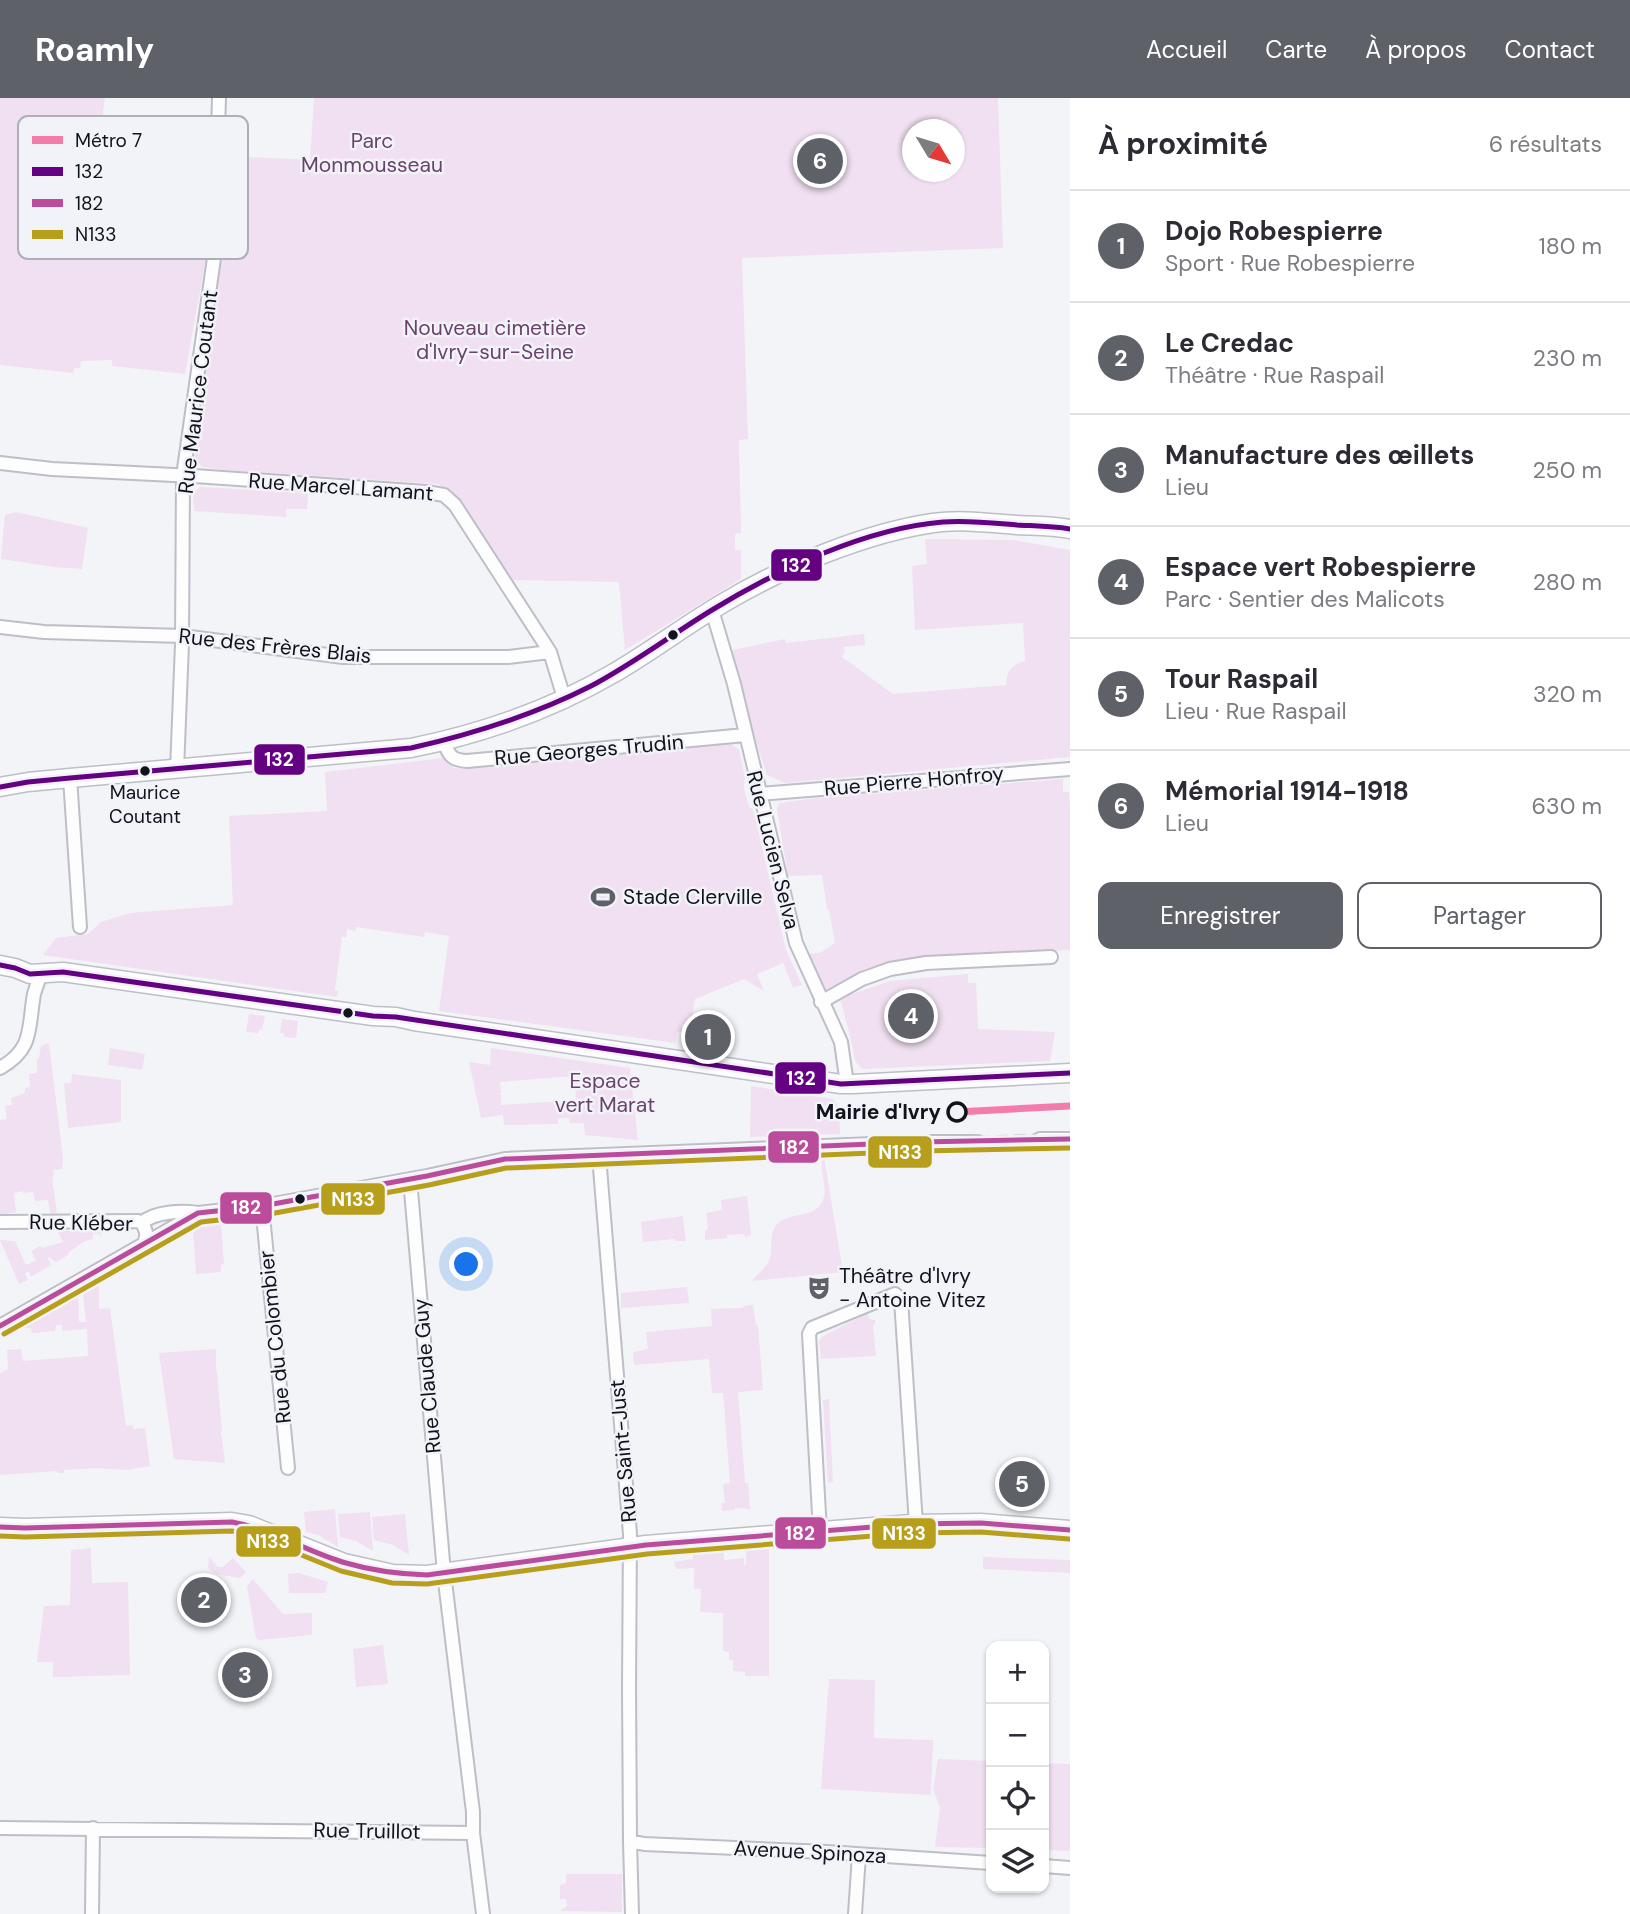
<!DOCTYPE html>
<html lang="fr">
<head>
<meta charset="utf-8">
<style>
	body { margin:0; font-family:"DM Sans",sans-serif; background:#f2f2f3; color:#2b2b33 }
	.controls { position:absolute; right:21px; bottom:21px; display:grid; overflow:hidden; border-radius:14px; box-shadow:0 2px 5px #0004 }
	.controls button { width:63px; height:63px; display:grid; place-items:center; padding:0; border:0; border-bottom:2px solid #e1e1e2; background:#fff; color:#2b2b33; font:35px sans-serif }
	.compass { position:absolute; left:902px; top:21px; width:63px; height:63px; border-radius:50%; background:#fff; box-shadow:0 2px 5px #0004; rotate:128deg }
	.you { position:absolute; left:467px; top:1167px; width:24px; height:24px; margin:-18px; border:5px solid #fff; border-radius:50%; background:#1a73e8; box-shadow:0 0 0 10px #1a73e833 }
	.badge { display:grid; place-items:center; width:46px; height:46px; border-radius:50%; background:#5f6169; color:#fff; font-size:23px; font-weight:700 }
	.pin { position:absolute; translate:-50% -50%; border:4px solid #fff; box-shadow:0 2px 7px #0006 }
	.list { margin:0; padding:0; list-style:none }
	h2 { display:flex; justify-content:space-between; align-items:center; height:91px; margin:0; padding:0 28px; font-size:30px }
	h2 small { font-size:23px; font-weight:400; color:#7c7c81 }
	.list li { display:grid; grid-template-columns:46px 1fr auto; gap:21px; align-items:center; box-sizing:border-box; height:112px; padding:0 28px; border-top:2px solid #e1e1e2 }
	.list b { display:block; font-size:26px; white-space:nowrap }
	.list p { margin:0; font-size:23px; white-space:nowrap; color:#7c7c81 }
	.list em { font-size:23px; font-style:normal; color:#7c7c81 }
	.actions { display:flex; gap:14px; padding:21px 28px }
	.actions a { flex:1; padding:16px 0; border:2px solid #5f6169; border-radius:14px; text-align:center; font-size:24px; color:#5f6169 }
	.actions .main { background:#5f6169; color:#fff }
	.icon { flex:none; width:38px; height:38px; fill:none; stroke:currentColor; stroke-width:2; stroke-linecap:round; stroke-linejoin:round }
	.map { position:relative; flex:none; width:1070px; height:1816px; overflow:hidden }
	header { display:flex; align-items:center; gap:42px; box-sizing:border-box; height:98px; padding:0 35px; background:#5f6169; color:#fff }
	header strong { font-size:33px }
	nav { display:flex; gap:38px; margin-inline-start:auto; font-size:24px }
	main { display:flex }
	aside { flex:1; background:#fff }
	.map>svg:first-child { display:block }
	.green { fill:#f0e0f1; fill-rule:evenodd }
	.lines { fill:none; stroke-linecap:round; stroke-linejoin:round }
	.street-tunnel { stroke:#d1d2d7; stroke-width:12; stroke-dasharray:12 6; stroke-linecap:butt }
	.street-casing { stroke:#bdbfc6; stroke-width:16 }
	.secondary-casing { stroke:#bdbfc6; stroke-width:21 }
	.street { stroke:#fdfdfe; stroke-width:12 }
	.secondary { stroke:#fdfdfe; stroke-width:18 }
	.bus-1-casing { stroke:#f2f3f9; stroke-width:10 }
	.bus-2-casing { stroke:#f2f3f9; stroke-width:10 }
	.bus-3-casing { stroke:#f2f3f9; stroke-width:10 }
	.bus-1 { stroke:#640082; stroke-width:5 }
	.bus-2 { stroke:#ba4c9b; stroke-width:5 }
	.bus-3 { stroke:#b79f1c; stroke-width:5 }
	.metro-1-casing { stroke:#f2f3f9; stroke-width:12 }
	.metro-1 { stroke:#f37cac; stroke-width:7 }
	.bus-dot { fill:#10121c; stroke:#f2f3f9; stroke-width:2.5 }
	.stop-dot { fill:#f2f3f9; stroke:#10121c; stroke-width:3.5 }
	.labels { text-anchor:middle; stroke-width:5; stroke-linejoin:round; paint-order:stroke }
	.bus-label { font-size:19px; fill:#10121c; stroke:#f2f3f9 }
	.park-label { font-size:21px; fill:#6b426b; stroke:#f2f3f9 }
	.street-label { font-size:21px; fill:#10121c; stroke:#f2f3f9 }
	.poi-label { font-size:21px; fill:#10121c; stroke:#f2f3f9; text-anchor:start }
	.stop-label { font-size:21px; font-weight:bold; fill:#10121c; stroke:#f2f3f9; text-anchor:end }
	.key { fill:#f2f3f9; stroke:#aeb0b7; stroke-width:2 }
	.key-label { font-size:19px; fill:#10121c }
	.line-badge { stroke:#f2f3f9; stroke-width:2.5 }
	.badge-label { font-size:19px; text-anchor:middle; font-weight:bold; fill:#fff }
</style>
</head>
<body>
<header>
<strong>Roamly</strong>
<nav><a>Accueil</a><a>Carte</a><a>À propos</a><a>Contact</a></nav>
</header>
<main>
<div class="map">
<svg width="1070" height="1816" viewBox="0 0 1070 1816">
	<rect width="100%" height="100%" fill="#f3f4f8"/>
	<path class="green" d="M 0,0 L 105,0 L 99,41 L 208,54 L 206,160 L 185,276 L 112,268 L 112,262 L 81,263 L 80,270 L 74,270 L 73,275 L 0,267 Z
		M 314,0 L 998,0 L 1003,150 L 742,160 L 748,341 L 739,342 L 741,435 L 735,436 L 735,452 L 741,452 L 741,481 L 625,552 L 619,484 L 513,482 L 453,395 L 438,386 L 224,372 L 202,369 L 194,360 L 225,106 L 227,58 L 310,62 ZM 912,32 L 954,32 L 954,74 L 912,74 Z
		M 200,389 L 308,395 L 307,411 L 286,411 L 286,419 L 194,413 L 193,395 Z
		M 16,414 L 88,430 L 82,471 L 54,469 L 1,461 L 5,417 Z
		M 925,441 L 1013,442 L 1070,452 L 1070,659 L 785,685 L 767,677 L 742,602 L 733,552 L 785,541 L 786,545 L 864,536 L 865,547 L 843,549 L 845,553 L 842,559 L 893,596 L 1006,587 C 1007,573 1011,567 1025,563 L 1023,525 L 915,532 L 912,468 L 927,466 Z
		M 731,646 L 739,652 L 745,680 C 741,688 747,700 749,709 L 753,711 L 786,852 L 802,887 L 791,890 L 793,889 L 783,865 L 757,876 L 764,893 L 744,881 L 695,901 L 691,926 L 682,926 L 682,930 L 691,931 L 690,935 L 677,934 L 675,945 L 439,913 L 449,838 L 425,834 L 424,839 L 356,829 L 355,833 L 347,831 L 346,839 L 342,839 L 335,892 L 338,893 L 337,899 L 43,857 L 56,840 L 88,836 L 101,824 L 130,815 L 233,807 L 229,718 L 327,713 L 325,674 L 444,660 L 454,670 Z
		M 1063,681 L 1063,694 L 1069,694 L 1070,710 L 1070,852 L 927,858 L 883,866 L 865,871 L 825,892 L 807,856 L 820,855 L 835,845 L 829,812 L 827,811 L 822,777 L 788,778 L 777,711 L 779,705 L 816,700 Z
		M 968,876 L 968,885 L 976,885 L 978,931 L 1055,934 L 1050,963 L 862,971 L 855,963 L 851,942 L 840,900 L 890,883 Z
		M 249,916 L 265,918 L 262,932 L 259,932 L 258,935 L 246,934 Z
		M 282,921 L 298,923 L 296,940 L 284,939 L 284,935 L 280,935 Z
		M 49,945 L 63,1060 L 62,1071 L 53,1072 L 54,1078 L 52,1079 L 57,1115 L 50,1115 L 48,1102 L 35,1103 L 33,1094 L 23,1095 L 23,1093 L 14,1095 L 16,1114 L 0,1117 L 0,1022 L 7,1021 L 5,1008 L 12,1007 L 11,1000 L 25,995 L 25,990 L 30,989 L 29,976 L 37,975 L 37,961 L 39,960 L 41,948 Z
		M 110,950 L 145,956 L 142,972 L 108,967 Z
		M 491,950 L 630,970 L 638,1042 L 585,1037 L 584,1025 L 570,1025 L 569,1020 L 558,1020 L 558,1026 L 504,1027 L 503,1017 L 481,1020 L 469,964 L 490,967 ZM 574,978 L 576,1002 L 501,1007 L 501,997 L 498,996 L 501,995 L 500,984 Z
		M 72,976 L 121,982 L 121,1024 L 68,1030 L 64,985 L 71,985 Z
		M 751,988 L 833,1001 L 839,1009 L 840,1036 L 750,1039 Z
		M 824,1059 L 843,1174 L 752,1183 C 757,1176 765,1171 769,1163 C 775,1150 766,1132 781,1123 C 794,1114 816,1120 823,1102 C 829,1088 817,1073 824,1059 Z
		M 747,1098 L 751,1137 L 745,1139 L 744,1136 L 727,1137 L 727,1140 L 705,1142 L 705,1133 L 708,1130 L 706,1115 L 722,1112 L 721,1102 Z
		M 683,1118 L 686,1143 L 675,1143 L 674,1141 L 643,1144 L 641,1124 Z
		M 221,1126 L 224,1166 L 221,1167 L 221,1174 L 196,1176 L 193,1131 Z
		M 57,1133 L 101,1133 L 101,1141 L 100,1136 L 93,1136 L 93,1141 C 83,1142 76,1150 68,1155 L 68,1157 L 56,1164 L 47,1158 L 51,1167 L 31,1179 L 29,1174 L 25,1175 L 28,1182 L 19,1186 L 0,1142 L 15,1143 L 26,1167 L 36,1162 L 31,1153 L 40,1148 L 42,1150 L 63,1144 Z
		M 99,1187 L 99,1211 L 110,1210 L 126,1328 L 133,1327 L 134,1331 L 145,1330 L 150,1368 L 127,1372 L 96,1370 L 64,1372 L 64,1375 L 58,1375 L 57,1373 L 0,1377 L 0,1275 L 8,1271 L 7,1252 L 21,1251 L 23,1263 L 88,1258 L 87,1231 L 62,1233 L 62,1227 L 56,1227 L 55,1233 L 32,1235 L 31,1230 L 20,1230 L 78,1197 L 79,1224 L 86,1224 L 83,1197 Z
		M 687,1189 L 689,1205 L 621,1210 L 621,1195 Z
		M 753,1207 L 756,1227 L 758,1227 L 763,1292 L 738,1294 L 745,1385 L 748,1385 L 750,1411 L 735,1410 L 735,1412 L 722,1413 L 721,1405 L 725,1405 L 723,1386 L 730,1385 L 723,1295 L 712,1295 L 709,1261 L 634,1267 L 633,1254 L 648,1251 L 646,1234 L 712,1228 L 711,1211 L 743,1210 L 743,1208 Z
		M 868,1215 L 869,1221 L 875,1222 L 875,1226 L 873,1227 L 876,1258 L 821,1261 L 819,1243 L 823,1238 Z
		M 216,1251 L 216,1272 L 217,1273 L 222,1333 L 221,1334 L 225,1365 L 174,1361 L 159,1255 Z
		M 829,1301 L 833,1384 L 828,1385 L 823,1302 Z
		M 335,1411 L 338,1449 L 318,1437 L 306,1434 L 304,1414 Z
		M 370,1414 L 373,1453 L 356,1443 L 340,1439 L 338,1416 Z
		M 405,1416 L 409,1457 L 393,1447 L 374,1442 L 372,1419 Z
		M 769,1446 L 769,1578 L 745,1578 L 745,1574 L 733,1573 L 733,1562 L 729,1562 L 729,1554 L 723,1553 L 723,1515 L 700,1514 L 701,1491 L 694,1491 L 694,1470 L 676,1471 L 674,1464 L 693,1461 L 693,1451 L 724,1449 L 724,1462 L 744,1460 L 744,1467 L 746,1467 L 746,1447 Z
		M 91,1450 L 92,1485 L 128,1484 L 130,1577 L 53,1579 L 53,1564 L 37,1564 L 44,1508 L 70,1507 L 71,1452 Z
		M 209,1459 L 218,1469 L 223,1469 L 233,1460 L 246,1474 L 240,1480 L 216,1476 L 208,1470 Z
		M 983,1459 L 1070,1462 L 1070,1475 L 983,1471 Z
		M 299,1475 L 328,1484 L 325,1495 L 289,1495 L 288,1476 Z
		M 253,1481 L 283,1516 L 312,1515 L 312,1537 L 259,1542 L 256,1540 L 247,1488 Z
		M 383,1547 L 388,1586 L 356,1589 L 353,1551 Z
		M 829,1581 L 875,1582 L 874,1640 L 933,1642 L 931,1697 L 821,1691 Z
		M 938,1661 L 991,1663 L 991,1750 L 935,1749 L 940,1710 L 933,1691 Z
		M 1044,1665 L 1070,1666 L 1070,1753 L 1044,1752 Z
		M 566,1776 L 622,1776 L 622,1814 L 560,1813 L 567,1808 L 566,1801 L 560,1801 L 560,1787 L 566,1785 Z"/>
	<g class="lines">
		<path class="street-tunnel" d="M 978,1044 L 1040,1041"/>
		<g class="street-casing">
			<path id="street" d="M 0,365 L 52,371 L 194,378 L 426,394 L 444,397 L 455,407 L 550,554 L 564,600
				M 712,512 L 734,586 L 796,845 L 841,944 L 847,986
				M 0,529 L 44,534 L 182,538 L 343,559 L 508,559 L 550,554
				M 444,644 C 449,658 452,662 467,663 L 745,637
				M 177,672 L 182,546 L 183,378 L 214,160 L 219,0
				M 70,680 L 80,829
				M 759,696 L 1070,671
				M 821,904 L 862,881 L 890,871 L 926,865 L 1051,859
				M 0,970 C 34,951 28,930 34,896 C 36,889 39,882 41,875
				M 1040,1041 L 1070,1041
				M 599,1058 L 630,1436 L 629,1589 L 630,1743 L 632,1816
				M 410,1081 L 444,1475 L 473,1714 L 473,1735 L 483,1816
				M 262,1108 L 288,1370
				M 0,1124 L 138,1123 L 142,1125 C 146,1132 148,1137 144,1145
				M 142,1125 C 153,1114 183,1112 198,1115
				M 0,1228 L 198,1115 L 262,1108 L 427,1078 L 505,1061 L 921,1044 L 978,1044
				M 820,1434 L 809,1236 L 812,1230 L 895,1196 L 901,1202 L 916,1426
				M 0,1730 L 473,1735
				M 630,1743 L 644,1746 L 826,1754 L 991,1765
				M 1044,1768 L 1070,1770
				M 92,1816 L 93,1730
				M 855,1816 L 859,1757"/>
		</g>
		<g class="secondary-casing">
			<path id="secondary" d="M 0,689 L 28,684 L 70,680 L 411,650 C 481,636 552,611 614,575 C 652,553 687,526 725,504 C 784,469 865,435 933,425 C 961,421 989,425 1017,427 C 1035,428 1052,428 1070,431
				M 0,867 L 15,870 L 30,876 L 63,874 L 373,918 L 396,919 L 414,923 L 841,986 L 853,986 L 1070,975
				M 0,1429 L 25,1430 L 232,1424 L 249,1427 L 344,1465 L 393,1476 L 427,1477 L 646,1447 L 911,1426 L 981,1425 L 1070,1432"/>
		</g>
		<use href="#street" class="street"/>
		<use href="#secondary" class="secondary"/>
		<g class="bus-1-casing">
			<path id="bus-1" d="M 0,689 L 28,684 L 70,680 L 411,650 C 473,636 534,617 591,588 C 633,566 671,537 712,512 C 777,472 867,430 943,424 C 968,422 993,425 1017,427 C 1035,428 1052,428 1070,431
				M 0,867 L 15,870 L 30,876 L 63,874 L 373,918 L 396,919 L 841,986 L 1070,975"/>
		</g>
		<g class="bus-2-casing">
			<path id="bus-2" d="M 0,1228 L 198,1115 L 262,1108 L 427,1078 L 505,1061 L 921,1044 L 1070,1041
				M 0,1429 L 25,1430 L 232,1424 C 272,1431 307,1454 346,1465 C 373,1473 399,1476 427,1477 L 646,1447 L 911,1426 L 981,1425 L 1070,1432"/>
		</g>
		<g class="bus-3-casing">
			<path id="bus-3" d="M 4,1236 L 201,1124 L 264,1117 L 429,1087 L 506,1070 L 921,1053 L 1070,1050
				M 0,1438 L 25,1439 L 231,1433 L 247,1435 L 341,1473 L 392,1485 L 427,1486 L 647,1456 L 911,1435 L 981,1434 L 1069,1441"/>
		</g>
		<use href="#bus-1" class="bus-1"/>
		<use href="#bus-2" class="bus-2"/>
		<use href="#bus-3" class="bus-3"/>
		<g class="metro-1-casing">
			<path id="metro-1" d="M 957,1014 L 1070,1008"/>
		</g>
		<use href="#metro-1" class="metro-1"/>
	</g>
	<defs>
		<g id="stadium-bare" transform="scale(1.89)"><path d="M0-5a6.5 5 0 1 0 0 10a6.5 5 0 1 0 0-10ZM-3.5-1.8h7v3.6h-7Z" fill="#5f6169" stroke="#f2f3f9" stroke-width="2.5" paint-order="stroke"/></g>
		<g id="theatre-bare" transform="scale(1.89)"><path d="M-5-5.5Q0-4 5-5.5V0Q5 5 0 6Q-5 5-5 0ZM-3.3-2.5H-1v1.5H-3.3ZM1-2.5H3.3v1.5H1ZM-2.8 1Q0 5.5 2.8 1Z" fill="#5f6169" stroke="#f2f3f9" stroke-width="2.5" paint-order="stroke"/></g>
	</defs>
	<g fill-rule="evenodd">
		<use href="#stadium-bare" x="603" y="799"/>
		<use href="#theatre-bare" x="819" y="1190"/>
	</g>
	<g class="bus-dot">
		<circle cx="673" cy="537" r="6"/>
		<circle cx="145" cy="673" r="6"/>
		<circle cx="348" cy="915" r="6"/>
		<circle cx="300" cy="1101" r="6"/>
	</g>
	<circle class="stop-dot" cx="957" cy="1014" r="9"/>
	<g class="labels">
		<g class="bus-label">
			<text x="145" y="701">Maurice<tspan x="145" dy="24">Coutant</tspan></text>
		</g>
		<g class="park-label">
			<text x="372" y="50">Parc<tspan x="372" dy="24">Monmousseau</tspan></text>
			<text x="495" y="237">Nouveau cimetière<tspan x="495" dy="24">d'Ivry-sur-Seine</tspan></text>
			<text x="605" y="990">Espace<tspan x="605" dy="24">vert Marat</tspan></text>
		</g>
		<g class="street-label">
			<text transform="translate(198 294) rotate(-83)" y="7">Rue Maurice Coutant</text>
			<text transform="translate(341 389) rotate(4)" y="7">Rue Marcel Lamant</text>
			<text transform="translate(275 548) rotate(6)" y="7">Rue des Frères Blais</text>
			<text transform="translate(589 652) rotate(-5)" y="7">Rue Georges Trudin</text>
			<text transform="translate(914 683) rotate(-5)" y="7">Rue Pierre Honfroy</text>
			<text transform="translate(773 752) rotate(76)" y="7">Rue Lucien Selva</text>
			<text transform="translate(81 1125) rotate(1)" y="7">Rue Kléber</text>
			<text transform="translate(275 1239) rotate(-96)" y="7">Rue du Colombier</text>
			<text transform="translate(427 1278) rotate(-95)" y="7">Rue Claude Guy</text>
			<text transform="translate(623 1353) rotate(-95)" y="7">Rue Saint-Just</text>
			<text transform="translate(367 1733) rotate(1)" y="7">Rue Truillot</text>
			<text transform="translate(810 1754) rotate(3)" y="7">Avenue Spinoza</text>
		</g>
		<g class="poi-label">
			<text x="623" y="806">Stade Clerville</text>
			<text x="839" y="1185">Théâtre d'Ivry<tspan x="839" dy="24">- Antoine Vitez</tspan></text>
		</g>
		<g class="stop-label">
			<text x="941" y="1021">Mairie d'Ivry</text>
		</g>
	</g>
	<rect x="18" y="18" width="230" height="143" rx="10" class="key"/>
	<rect x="32" y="38" width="31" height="8" fill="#f37cac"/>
	<rect x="32" y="69" width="31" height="9" fill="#640082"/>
	<rect x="32" y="101" width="31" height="8" fill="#ba4c9b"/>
	<rect x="32" y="132" width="31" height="9" fill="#b79f1c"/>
	<g class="key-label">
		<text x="75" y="49">Métro 7</text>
		<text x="75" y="80">132</text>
		<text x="75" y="112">182</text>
		<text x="75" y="143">N133</text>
	</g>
	<g class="line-badge">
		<rect x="770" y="450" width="53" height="34" rx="7" fill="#640082"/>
		<rect x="253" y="645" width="53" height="33" rx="7" fill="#640082"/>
		<rect x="774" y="963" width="53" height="34" rx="7" fill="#640082"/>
		<rect x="767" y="1032" width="53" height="34" rx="7" fill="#ba4c9b"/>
		<rect x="867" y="1037" width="66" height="34" rx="7" fill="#b79f1c"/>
		<rect x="320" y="1084" width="66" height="34" rx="7" fill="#b79f1c"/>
		<rect x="219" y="1093" width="54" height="34" rx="7" fill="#ba4c9b"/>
		<rect x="774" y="1418" width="53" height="34" rx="7" fill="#ba4c9b"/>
		<rect x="871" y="1419" width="66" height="33" rx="7" fill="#b79f1c"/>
		<rect x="235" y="1427" width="67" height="33" rx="7" fill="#b79f1c"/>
	</g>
	<g class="badge-label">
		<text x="796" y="474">132</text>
		<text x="279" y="668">132</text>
		<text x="801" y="987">132</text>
		<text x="794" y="1056">182</text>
		<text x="900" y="1061">N133</text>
		<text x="353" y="1108">N133</text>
		<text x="246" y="1116">182</text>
		<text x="800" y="1442">182</text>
		<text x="904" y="1442">N133</text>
		<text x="268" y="1450">N133</text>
	</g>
</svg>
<div class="controls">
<button>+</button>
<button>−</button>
<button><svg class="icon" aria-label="locate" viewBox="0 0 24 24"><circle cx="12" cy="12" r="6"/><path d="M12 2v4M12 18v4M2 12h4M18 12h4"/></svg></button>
<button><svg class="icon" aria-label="layers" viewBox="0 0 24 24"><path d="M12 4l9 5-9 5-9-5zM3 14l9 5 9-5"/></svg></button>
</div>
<svg class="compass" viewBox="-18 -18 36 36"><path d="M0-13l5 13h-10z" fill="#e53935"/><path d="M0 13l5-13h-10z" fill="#7c7c81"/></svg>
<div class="you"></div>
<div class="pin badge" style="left:708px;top:939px">1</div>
<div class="pin badge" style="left:204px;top:1502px">2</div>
<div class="pin badge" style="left:245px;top:1577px">3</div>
<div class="pin badge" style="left:911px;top:918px">4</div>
<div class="pin badge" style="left:1022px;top:1386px">5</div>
<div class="pin badge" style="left:820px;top:63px">6</div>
</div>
<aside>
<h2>À proximité<small>6 résultats</small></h2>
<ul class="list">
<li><span class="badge">1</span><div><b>Dojo Robespierre</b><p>Sport · Rue Robespierre</p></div><em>180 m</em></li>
<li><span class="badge">2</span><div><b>Le Credac</b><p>Théâtre · Rue Raspail</p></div><em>230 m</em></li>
<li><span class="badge">3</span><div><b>Manufacture des œillets</b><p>Lieu</p></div><em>250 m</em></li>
<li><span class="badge">4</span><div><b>Espace vert Robespierre</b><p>Parc · Sentier des Malicots</p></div><em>280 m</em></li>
<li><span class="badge">5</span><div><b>Tour Raspail</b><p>Lieu · Rue Raspail</p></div><em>320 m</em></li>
<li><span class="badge">6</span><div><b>Mémorial 1914-1918</b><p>Lieu</p></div><em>630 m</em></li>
</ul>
<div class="actions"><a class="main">Enregistrer</a><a>Partager</a></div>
</aside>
</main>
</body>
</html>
